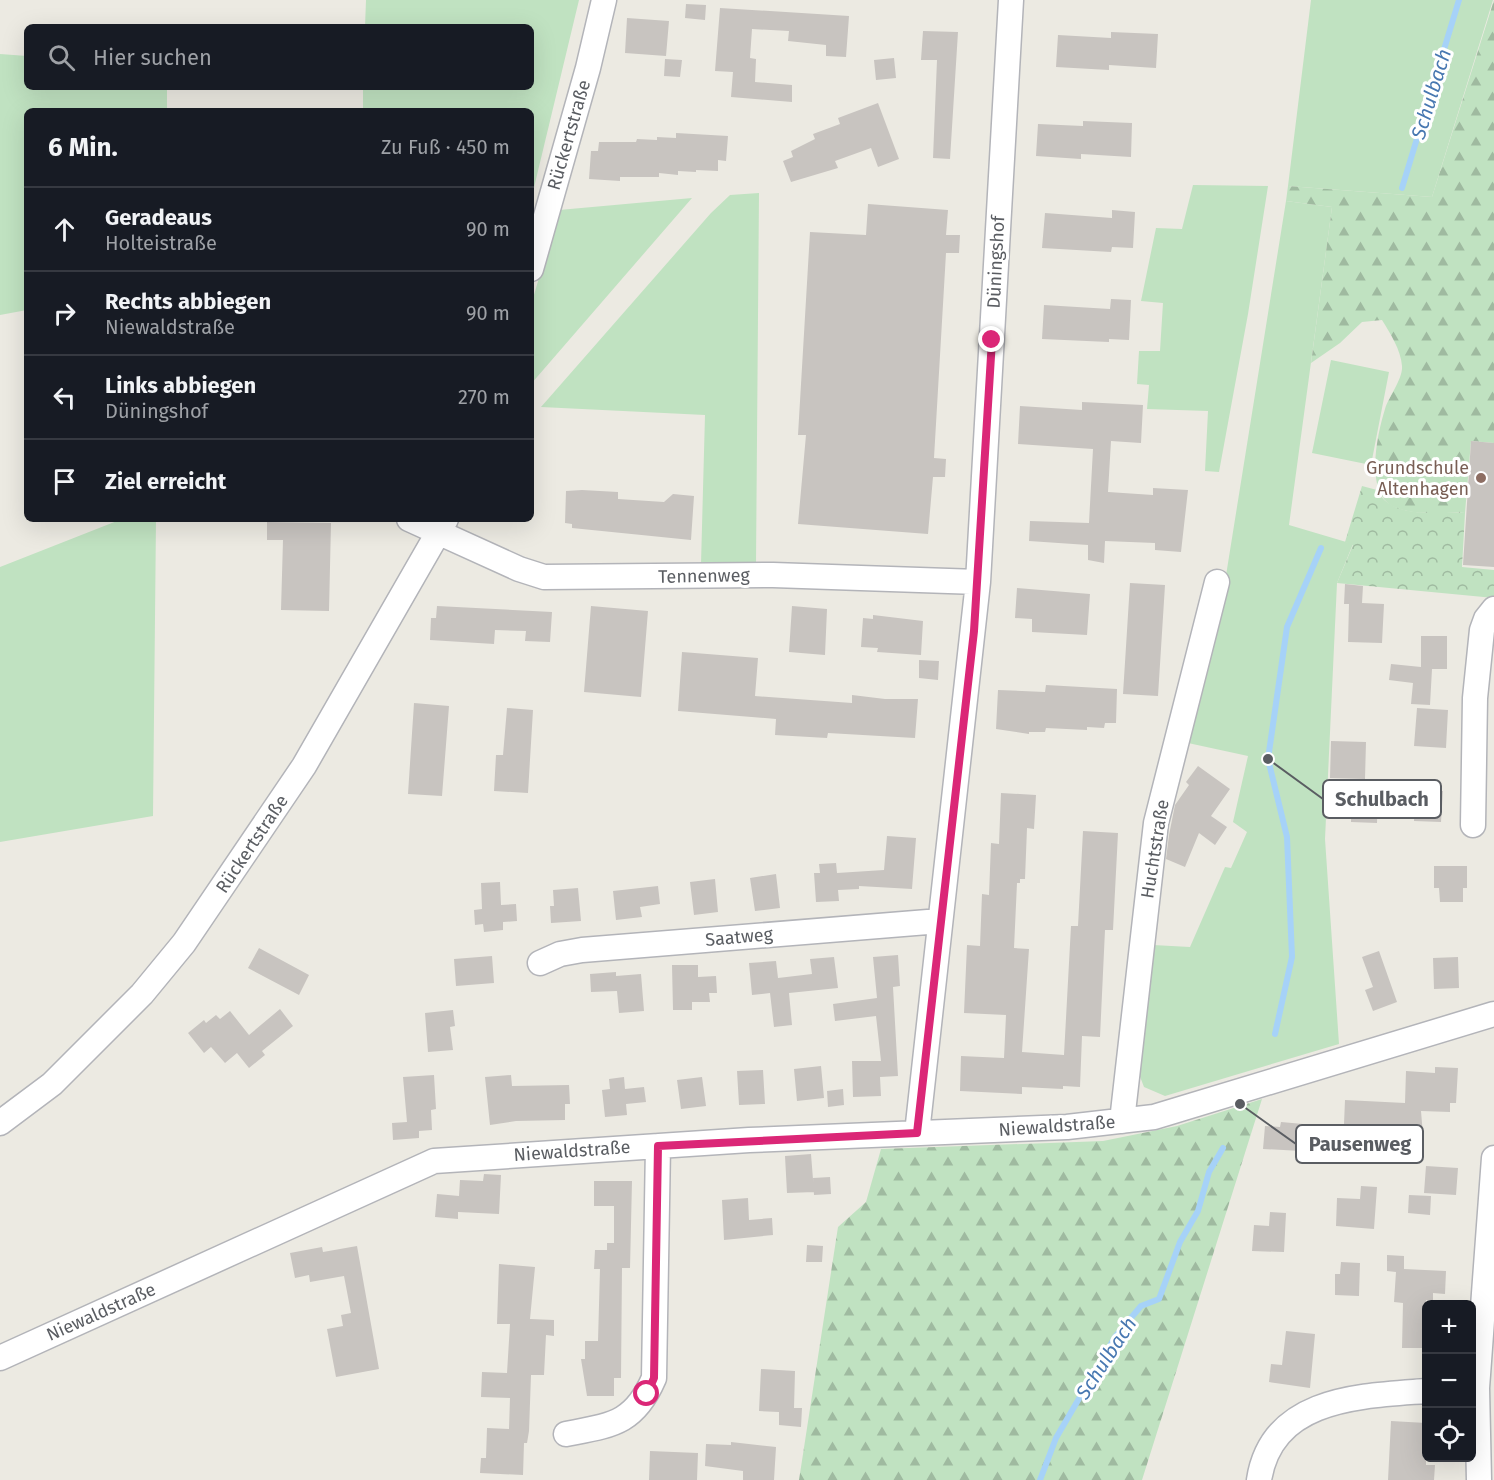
<!DOCTYPE html>
<html lang="de">
<head>
<meta charset="utf-8">
<style>
	body { margin:0; font-family:"Fira Sans",sans-serif; background:#242831; color:#f1f3f6 }
	.controls { position:absolute; right:18px; bottom:18px; display:grid; overflow:hidden; border-radius:9px; box-shadow:0 6px 24px #0002 }
	.controls button { width:54px; height:54px; display:grid; place-items:center; padding:0; border:0; border-bottom:2px solid #363941; background:#171b24; color:#f1f3f6; font:30px sans-serif }
	.stop { position:absolute; width:18px; height:18px; margin:-14px; border:4px solid #db2777; border-radius:50%; background:#fff }
	.stop.end { background:#db2777; border-color:#fff; box-shadow:0 2px 6px #0008 }
	.list { margin:0; padding:0; list-style:none }
	h2 { display:flex; justify-content:space-between; align-items:center; height:78px; margin:0; padding:0 24px; font-size:26px }
	h2 small { font-size:20px; font-weight:400; color:#9ea1a6 }
	.list li { display:grid; grid-template-columns:39px 1fr auto; gap:18px; align-items:center; box-sizing:border-box; height:84px; padding:0 24px; border-top:2px solid #363941 }
	.list b { display:block; font-size:22px; white-space:nowrap }
	.list p { margin:0; font-size:20px; white-space:nowrap; color:#9ea1a6 }
	.list em { font-size:20px; font-style:normal; color:#9ea1a6 }
	.icon { flex:none; width:33px; height:33px; fill:none; stroke:currentColor; stroke-width:2; stroke-linecap:round; stroke-linejoin:round }
	.map { position:relative; flex:none; width:1494px; height:1480px; overflow:hidden }
	.search { position:absolute; background:#171b24; box-shadow:0 6px 24px #0002; left:24px; top:24px; width:510px; height:66px; display:flex; align-items:center; gap:15px; box-sizing:border-box; padding:0 21px; border-radius:9px; color:#9ea1a6; font-size:22px }
	.panel { position:absolute; background:#171b24; box-shadow:0 6px 24px #0002; left:24px; top:108px; width:510px; height:414px; border-radius:9px }
	.map>svg:first-child { display:block }
	.grass { fill:#c0e2c1 }
	.forest { fill:url(#forest-firs) }
	.park { fill:url(#park-crowns) }
	.lines { fill:none; stroke-linecap:round; stroke-linejoin:round }
	.stream { stroke:#a6d2f8; stroke-width:6 }
	.building { fill:#c8c4c0 }
	.street-casing { stroke:#b3b4b9; stroke-width:27 }
	.street { stroke:#fff; stroke-width:24 }
	.route { stroke:#db2777; stroke-width:8 }
	.education-dot { fill:#8d6e63; stroke:#fff; stroke-width:2 }
	.labels { text-anchor:middle; stroke-width:6; stroke-linejoin:round; paint-order:stroke }
	.street-label { font-size:18px; fill:#5a5d62; stroke:#fff }
	.education-label { font-size:18px; fill:#785e54; stroke:#fff; text-anchor:end }
	.water-label { font-size:20px; font-style:italic; fill:#4878b1; stroke:#fff }
	.leader { fill:none; stroke:#5a5d62; stroke-width:2 }
	.callout-dot { fill:#5a5d62; stroke:#fff; stroke-width:2 }
	.callout { fill:#fff; stroke:#5a5d62; stroke-width:2 }
	.callout-label { font-size:20px; text-anchor:middle; font-weight:bold; fill:#5a5d62 }
</style>
</head>
<body>
<div class="map">
<svg width="1494" height="1480" viewBox="0 0 1494 1480">
	<defs>
		<pattern id="forest-firs" width="22" height="20" patternUnits="userSpaceOnUse" patternTransform="scale(1.5)"><rect width="22" height="20" fill="#c0e2c1"/><path d="M5 1l3.5 6h-7zM16 11l3.5 6h-7z" fill="#9fbaa0"/></pattern>
		<pattern id="park-crowns" width="20" height="18" patternUnits="userSpaceOnUse" patternTransform="scale(1.5)"><rect width="20" height="18" fill="#c0e2c1"/><path d="M2 6a3 3 0 1 1 6 0M12 15a3 3 0 1 1 6 0" fill="none" stroke="#9fbaa0"/></pattern>
	</defs>
	<rect width="100%" height="100%" fill="#eceae2"/>
	<path class="grass" d="M 366,0 L 579,0 L 531,200 L 531,111 L 363,111 L 363,87 L 531,87 L 531,27 L 365,27 Z
		M 1311,0 L 1493,0 L 1432,197 L 1288,186 Z
		M 0,54 L 27,56 L 27,87 L 167,87 L 167,111 L 27,111 L 27,310 L 0,315 Z
		M 1193,185 L 1268,186 L 1248,314 L 1219,472 L 1205,471 L 1208,411 L 1147,409 L 1149,385 L 1137,384 L 1139,351 L 1160,351 L 1163,303 L 1141,301 L 1156,228 L 1182,229 Z
		M 759,193 L 756,564 L 701,564 L 705,415 L 541,407 L 711,213 L 730,195 Z
		M 692,198 L 531,384 L 531,305 L 559,210 Z
		M 1286,201 L 1332,207 L 1289,525 L 1353,544 L 1337,583 L 1325,839 L 1339,1044 L 1165,1096 L 1144,1087 L 1139,1074 L 1153,945 L 1190,947 L 1225,867 L 1231,868 L 1247,832 L 1233,822 L 1248,756 L 1188,743 L 1224,588 Z
		M 1331,360 L 1389,372 L 1371,465 L 1312,453 Z
		M 122,519 L 156,519 L 153,816 L 0,842 L 0,567 Z"/>
	<path class="forest" d="M 1494,0 L 1494,443 L 1471,441 L 1465,513 C 1444,512 1417,516 1397,508 C 1363,497 1377,435 1385,409 C 1389,396 1403,379 1402,366 C 1401,350 1390,333 1382,320 L 1362,322 L 1340,343 L 1311,363 L 1332,207 L 1286,201 L 1288,186 L 1432,197 Z
		M 1262,1099 L 1142,1480 L 799,1480 L 838,1227 L 866,1202 L 881,1149 L 1103,1141 L 1177,1126 Z"/>
	<path class="park" d="M 1362,486 L 1377,490 C 1391,519 1437,512 1465,513 L 1462,567 L 1494,570 L 1494,598 L 1337,583 L 1353,545 L 1345,542 Z"/>
	<g class="lines">
		<path class="stream" d="M 1402,188 L 1459,0
			M 1275,1034 L 1292,957 L 1287,837 L 1268,759 L 1287,627 L 1321,548
			M 1040,1480 L 1056,1438 L 1115,1337 L 1141,1306 L 1159,1299 L 1180,1242 L 1198,1211 L 1209,1172 L 1223,1148"/>
	</g>
	<path class="building" d="M 686,4 L 706,5 L 705,20 L 685,18 Z
		M 720,8 L 849,16 L 846,57 L 826,56 L 826,45 L 788,41 L 789,31 L 752,29 L 750,58 L 756,59 L 755,82 L 792,85 L 792,102 L 731,97 L 733,72 L 715,71 Z
		M 627,18 L 669,21 L 666,56 L 625,53 Z
		M 923,31 L 958,32 L 950,159 L 933,158 L 937,60 L 921,60 Z
		M 1111,32 L 1158,34 L 1156,68 L 1109,65 L 1109,70 L 1056,67 L 1058,35 L 1111,38 Z
		M 894,58 L 896,78 L 876,80 L 874,60 Z
		M 665,59 L 682,60 L 680,77 L 664,76 Z
		M 878,103 L 899,159 L 878,167 L 871,148 L 835,161 L 838,168 L 791,182 L 783,161 L 793,157 L 791,151 L 815,139 L 813,134 L 840,124 L 838,118 Z
		M 1083,121 L 1132,123 L 1131,157 L 1081,154 L 1081,159 L 1036,156 L 1038,124 L 1083,126 Z
		M 676,133 L 728,136 L 726,161 L 718,160 L 718,171 L 696,170 L 696,172 L 678,171 L 678,175 L 659,173 L 659,177 L 620,177 L 620,181 L 589,179 L 591,151 L 598,151 L 599,142 L 636,142 L 637,139 L 657,140 L 657,137 L 676,138 Z
		M 868,204 L 948,210 L 946,235 L 960,235 L 959,253 L 946,253 L 934,458 L 946,459 L 945,477 L 933,477 L 928,534 L 798,524 L 806,435 L 798,435 L 810,232 L 866,235 Z
		M 1112,210 L 1135,212 L 1133,248 L 1112,247 L 1111,252 L 1042,248 L 1045,213 L 1112,218 Z
		M 1111,299 L 1131,300 L 1129,340 L 1109,339 L 1109,342 L 1042,339 L 1044,305 L 1110,309 Z
		M 1082,402 L 1143,405 L 1141,443 L 1111,441 L 1108,492 L 1153,495 L 1153,488 L 1188,490 L 1181,552 L 1155,550 L 1155,543 L 1105,541 L 1104,563 L 1088,560 L 1088,545 L 1029,541 L 1030,521 L 1089,523 L 1093,449 L 1018,444 L 1020,406 L 1082,410 Z
		M 1471,441 L 1494,443 L 1494,567 L 1463,565 Z
		M 582,490 L 618,492 L 618,499 L 664,502 L 673,494 L 694,496 L 691,540 L 572,528 L 572,524 L 565,523 L 566,491 Z
		M 267,522 L 331,523 L 329,611 L 281,610 L 283,540 L 267,540 Z
		M 1130,583 L 1165,585 L 1158,696 L 1123,694 Z
		M 1345,584 L 1363,586 L 1362,603 L 1384,604 L 1382,643 L 1348,642 L 1349,604 L 1344,604 Z
		M 1017,588 L 1090,594 L 1087,635 L 1032,632 L 1032,619 L 1015,618 Z
		M 437,606 L 552,612 L 550,642 L 525,641 L 526,631 L 495,630 L 494,644 L 430,640 L 431,618 L 436,618 Z
		M 591,606 L 648,611 L 641,697 L 584,692 Z
		M 792,606 L 827,609 L 825,655 L 789,652 Z
		M 873,615 L 923,621 L 921,655 L 877,652 L 878,648 L 861,647 L 863,618 L 873,619 Z
		M 1421,636 L 1447,636 L 1447,669 L 1432,669 L 1430,705 L 1411,704 L 1413,683 L 1389,680 L 1391,664 L 1421,667 Z
		M 682,652 L 758,658 L 755,696 L 852,703 L 852,695 L 885,699 L 918,699 L 915,738 L 828,733 L 827,738 L 775,735 L 776,719 L 678,711 Z
		M 919,660 L 939,661 L 938,680 L 919,678 Z
		M 1046,685 L 1117,689 L 1116,723 L 1105,723 L 1104,728 L 1087,727 L 1087,730 L 1046,728 L 1045,732 L 1029,732 L 1029,734 L 996,729 L 998,690 L 1045,692 Z
		M 414,703 L 449,706 L 442,796 L 408,794 Z
		M 507,708 L 533,710 L 528,793 L 494,791 L 496,755 L 503,755 Z
		M 1417,708 L 1448,710 L 1446,748 L 1414,746 Z
		M 1331,741 L 1366,742 L 1365,779 L 1330,778 Z
		M 1198,766 L 1230,789 L 1211,816 L 1227,827 L 1215,845 L 1199,833 L 1185,867 L 1166,859 L 1169,835 L 1175,805 L 1189,785 L 1186,782 Z
		M 1352,788 L 1378,789 L 1377,823 L 1351,822 Z
		M 1420,790 L 1443,791 L 1441,822 L 1414,821 L 1415,803 L 1419,803 Z
		M 1001,793 L 1036,795 L 1034,829 L 1027,828 L 1025,879 L 1020,879 L 1020,883 L 1017,883 L 1014,948 L 1029,949 L 1022,1052 L 1064,1055 L 1071,926 L 1078,926 L 1083,831 L 1118,833 L 1113,930 L 1105,930 L 1100,1037 L 1082,1036 L 1080,1087 L 1063,1086 L 1063,1089 L 1022,1087 L 1022,1094 L 960,1091 L 961,1056 L 1004,1058 L 1006,1015 L 964,1013 L 967,945 L 980,946 L 982,894 L 989,895 L 991,843 L 999,844 Z
		M 887,836 L 916,838 L 912,889 L 859,886 L 859,889 L 838,890 L 839,901 L 816,902 L 814,873 L 820,873 L 819,864 L 836,863 L 837,873 L 884,870 Z
		M 1434,866 L 1467,866 L 1467,888 L 1463,888 L 1463,902 L 1440,902 L 1439,888 L 1434,888 Z
		M 776,874 L 780,908 L 755,911 L 750,878 Z
		M 715,879 L 718,912 L 694,915 L 690,882 Z
		M 500,882 L 501,905 L 516,904 L 517,921 L 503,922 L 503,930 L 484,932 L 483,924 L 475,925 L 474,910 L 482,909 L 481,883 Z
		M 658,886 L 660,904 L 640,907 L 642,917 L 616,920 L 613,891 Z
		M 578,888 L 581,921 L 551,923 L 550,906 L 554,906 L 553,890 Z
		M 259,948 L 309,975 L 299,995 L 248,968 Z
		M 1379,951 L 1397,1002 L 1373,1011 L 1365,990 L 1373,987 L 1362,957 Z
		M 898,955 L 900,986 L 893,987 L 898,1076 L 880,1077 L 881,1096 L 853,1097 L 852,1061 L 881,1061 L 876,1016 L 835,1021 L 833,1004 L 877,998 L 873,957 Z
		M 492,956 L 494,983 L 456,986 L 454,959 Z
		M 834,957 L 838,988 L 789,993 L 792,1025 L 774,1027 L 770,993 L 752,995 L 749,963 L 776,961 L 778,978 L 812,974 L 810,959 Z
		M 1458,957 L 1459,988 L 1434,989 L 1433,958 Z
		M 672,965 L 698,965 L 698,977 L 716,976 L 717,993 L 709,993 L 710,1002 L 692,1002 L 692,1010 L 673,1010 Z
		M 616,972 L 616,976 L 641,974 L 644,1011 L 619,1013 L 617,991 L 591,992 L 590,974 Z
		M 280,1009 L 293,1026 L 262,1051 L 265,1055 L 249,1068 L 237,1053 L 225,1063 L 211,1047 L 204,1053 L 188,1033 L 204,1020 L 206,1023 L 216,1015 L 220,1019 L 230,1011 L 249,1035 Z
		M 453,1010 L 455,1026 L 450,1027 L 453,1050 L 428,1052 L 425,1013 Z
		M 821,1066 L 824,1098 L 797,1101 L 794,1069 Z
		M 1435,1067 L 1458,1068 L 1456,1103 L 1450,1103 L 1450,1112 L 1421,1111 L 1424,1147 L 1384,1150 L 1382,1164 L 1365,1163 L 1367,1129 L 1344,1124 L 1345,1100 L 1405,1103 L 1406,1071 L 1435,1073 Z
		M 763,1070 L 765,1104 L 739,1105 L 737,1071 Z
		M 434,1075 L 436,1109 L 431,1110 L 432,1130 L 419,1131 L 419,1138 L 393,1140 L 392,1123 L 407,1122 L 403,1077 Z
		M 511,1075 L 512,1086 L 569,1085 L 570,1104 L 565,1104 L 565,1120 L 516,1121 L 490,1125 L 485,1077 Z
		M 624,1077 L 625,1089 L 644,1087 L 646,1102 L 626,1104 L 627,1115 L 605,1117 L 602,1090 L 610,1089 L 609,1079 Z
		M 702,1077 L 706,1106 L 681,1109 L 677,1080 Z
		M 843,1089 L 844,1105 L 828,1107 L 827,1091 Z
		M 1281,1122 L 1303,1124 L 1301,1151 L 1263,1149 L 1265,1126 L 1280,1127 Z
		M 811,1154 L 814,1192 L 787,1193 L 785,1156 Z
		M 1426,1166 L 1458,1168 L 1456,1195 L 1424,1193 Z
		M 484,1174 L 501,1175 L 499,1214 L 458,1212 L 458,1219 L 435,1217 L 437,1194 L 459,1196 L 460,1180 L 483,1181 Z
		M 830,1177 L 831,1194 L 814,1195 L 813,1178 Z
		M 594,1181 L 632,1181 L 630,1268 L 622,1268 L 621,1378 L 614,1378 L 614,1396 L 587,1396 L 581,1359 L 585,1359 L 585,1341 L 598,1341 L 600,1269 L 594,1269 L 595,1250 L 607,1250 L 607,1243 L 614,1243 L 614,1206 L 594,1206 Z
		M 1361,1186 L 1377,1187 L 1374,1229 L 1336,1226 L 1337,1198 L 1360,1199 Z
		M 1409,1195 L 1431,1196 L 1430,1215 L 1408,1213 Z
		M 748,1198 L 749,1220 L 772,1218 L 773,1235 L 724,1240 L 722,1200 Z
		M 1270,1212 L 1286,1213 L 1284,1252 L 1252,1251 L 1254,1225 L 1269,1226 Z
		M 807,1245 L 823,1246 L 822,1262 L 806,1262 Z
		M 357,1246 L 379,1369 L 336,1377 L 327,1329 L 343,1326 L 341,1315 L 351,1313 L 344,1276 L 310,1282 L 309,1275 L 295,1278 L 290,1253 L 322,1247 L 323,1252 Z
		M 1387,1255 L 1404,1256 L 1404,1269 L 1446,1271 L 1445,1294 L 1433,1293 L 1433,1301 L 1426,1300 L 1426,1348 L 1402,1348 L 1403,1303 L 1394,1302 L 1396,1272 L 1387,1271 Z
		M 1341,1262 L 1360,1263 L 1359,1296 L 1335,1295 L 1335,1274 L 1340,1274 Z
		M 499,1264 L 535,1267 L 530,1319 L 554,1320 L 554,1336 L 546,1335 L 544,1375 L 531,1375 L 529,1431 L 527,1443 L 524,1443 L 523,1475 L 480,1473 L 481,1458 L 486,1458 L 487,1428 L 509,1429 L 510,1398 L 481,1397 L 482,1372 L 507,1373 L 510,1324 L 497,1324 Z
		M 1286,1331 L 1315,1334 L 1310,1388 L 1269,1382 L 1271,1364 L 1282,1365 Z
		M 761,1369 L 795,1371 L 794,1408 L 802,1408 L 801,1427 L 779,1425 L 779,1412 L 759,1411 Z
		M 1391,1421 L 1426,1423 L 1426,1465 L 1435,1465 L 1434,1480 L 1388,1480 Z
		M 731,1442 L 776,1447 L 774,1480 L 743,1480 L 743,1471 L 705,1466 L 706,1444 L 731,1445 Z
		M 650,1451 L 698,1453 L 697,1480 L 649,1480 Z"/>
	<g class="lines">
		<g class="street-casing">
			<path id="street" d="M 531,269 L 588,68 L 604,0
				M 409,519 L 519,569 L 544,577 L 773,575 L 978,582
				M 1473,825 L 1475,698 L 1482,630 L 1486,619 L 1494,609
				M 540,963 L 560,954 L 582,950 L 940,921
				M 1122,1121 L 1156,823 L 1217,582
				M 0,1123 L 52,1084 L 142,994 L 184,943 L 304,766 L 446,519
				M 917,1133 L 978,582 L 1011,0
				M 0,1358 L 434,1161 L 749,1140 L 1067,1127 L 1154,1117 L 1494,1014
				M 566,1434 C 612,1425 634,1424 654,1378 L 658,1146
				M 1259,1480 C 1272,1397 1361,1396 1426,1391
				M 1479,1480 L 1477,1388 L 1494,1158"/>
		</g>
		<use href="#street" class="street"/>
	</g>
	<g class="lines">
		<path class="route" d="M 647,1394 L 654,1378 L 658,1146 L 917,1133 L 974,631 L 992,340"/>
	</g>
	<circle class="education-dot" cx="1481" cy="478" r="6"/>
	<g class="labels">
		<g class="street-label">
			<text transform="translate(569 135) rotate(-74)" y="6">Rückertstraße</text>
			<text transform="translate(996 262) rotate(-87)" y="6">Düningshof</text>
			<text transform="translate(704 576) rotate(-1)" y="6">Tennenweg</text>
			<text transform="translate(252 844) rotate(-56)" y="6">Rückertstraße</text>
			<text transform="translate(1155 849) rotate(-81)" y="6">Huchtstraße</text>
			<text transform="translate(739 937) rotate(-5)" y="6">Saatweg</text>
			<text transform="translate(1057 1126) rotate(-4)" y="6">Niewaldstraße</text>
			<text transform="translate(572 1151) rotate(-4)" y="6">Niewaldstraße</text>
			<text transform="translate(101 1312) rotate(-24)" y="6">Niewaldstraße</text>
		</g>
		<g class="education-label">
			<text x="1469" y="474">Grundschule<tspan x="1469" dy="21">Altenhagen</tspan></text>
		</g>
		<g class="water-label">
			<text transform="translate(1431 94) rotate(-73)" y="7">Schulbach</text>
			<text transform="translate(1106 1358) rotate(-57)" y="7">Schulbach</text>
		</g>
	</g>
	<path class="leader" d="M1268 759L1323 799M1240 1104L1296 1144"/>
	<g class="callout-dot">
		<circle cx="1268" cy="759" r="6"/>
		<circle cx="1240" cy="1104" r="6"/>
	</g>
	<g class="callout">
		<rect x="1323" y="780" width="118" height="38" rx="6"/>
		<rect x="1296" y="1125" width="127" height="38" rx="6"/>
	</g>
	<g class="callout-label">
		<text x="1382" y="806">Schulbach</text>
		<text x="1360" y="1151">Pausenweg</text>
	</g>
</svg>
<div class="controls">
<button>+</button>
<button>−</button>
<button><svg class="icon" aria-label="locate" viewBox="0 0 24 24"><circle cx="12" cy="12" r="6"/><path d="M12 2v4M12 18v4M2 12h4M18 12h4"/></svg></button>
</div>
<div class="stop" style="left:647px;top:1394px"></div>
<div class="stop end" style="left:992px;top:340px"></div>
<div class="search"><svg class="icon" aria-label="search" viewBox="0 0 24 24"><circle cx="10" cy="10" r="6"/><path d="M15 15l6 6"/></svg>Hier suchen</div>
<section class="panel">
<h2>6 Min.<small>Zu Fuß · 450 m</small></h2>
<ul class="list">
<li><svg class="icon" aria-label="ahead" viewBox="0 0 24 24"><path d="M12 20V5M6 11l6-6 6 6"/></svg><div><b>Geradeaus</b><p>Holteistraße</p></div><em>90 m</em></li>
<li><svg class="icon" aria-label="right" viewBox="0 0 24 24"><path d="M7 20v-9h11M14 6l5 5-5 5"/></svg><div><b>Rechts abbiegen</b><p>Niewaldstraße</p></div><em>90 m</em></li>
<li><svg class="icon" aria-label="left" viewBox="0 0 24 24"><path d="M17 20v-9H6M10 6l-5 5 5 5"/></svg><div><b>Links abbiegen</b><p>Düningshof</p></div><em>270 m</em></li>
<li><svg class="icon" aria-label="arrive" viewBox="0 0 24 24"><path d="M6 21V4h12l-3 4 3 4H6"/></svg><div><b>Ziel erreicht</b></div></li>
</ul>
</section>
</div>
</body>
</html>
